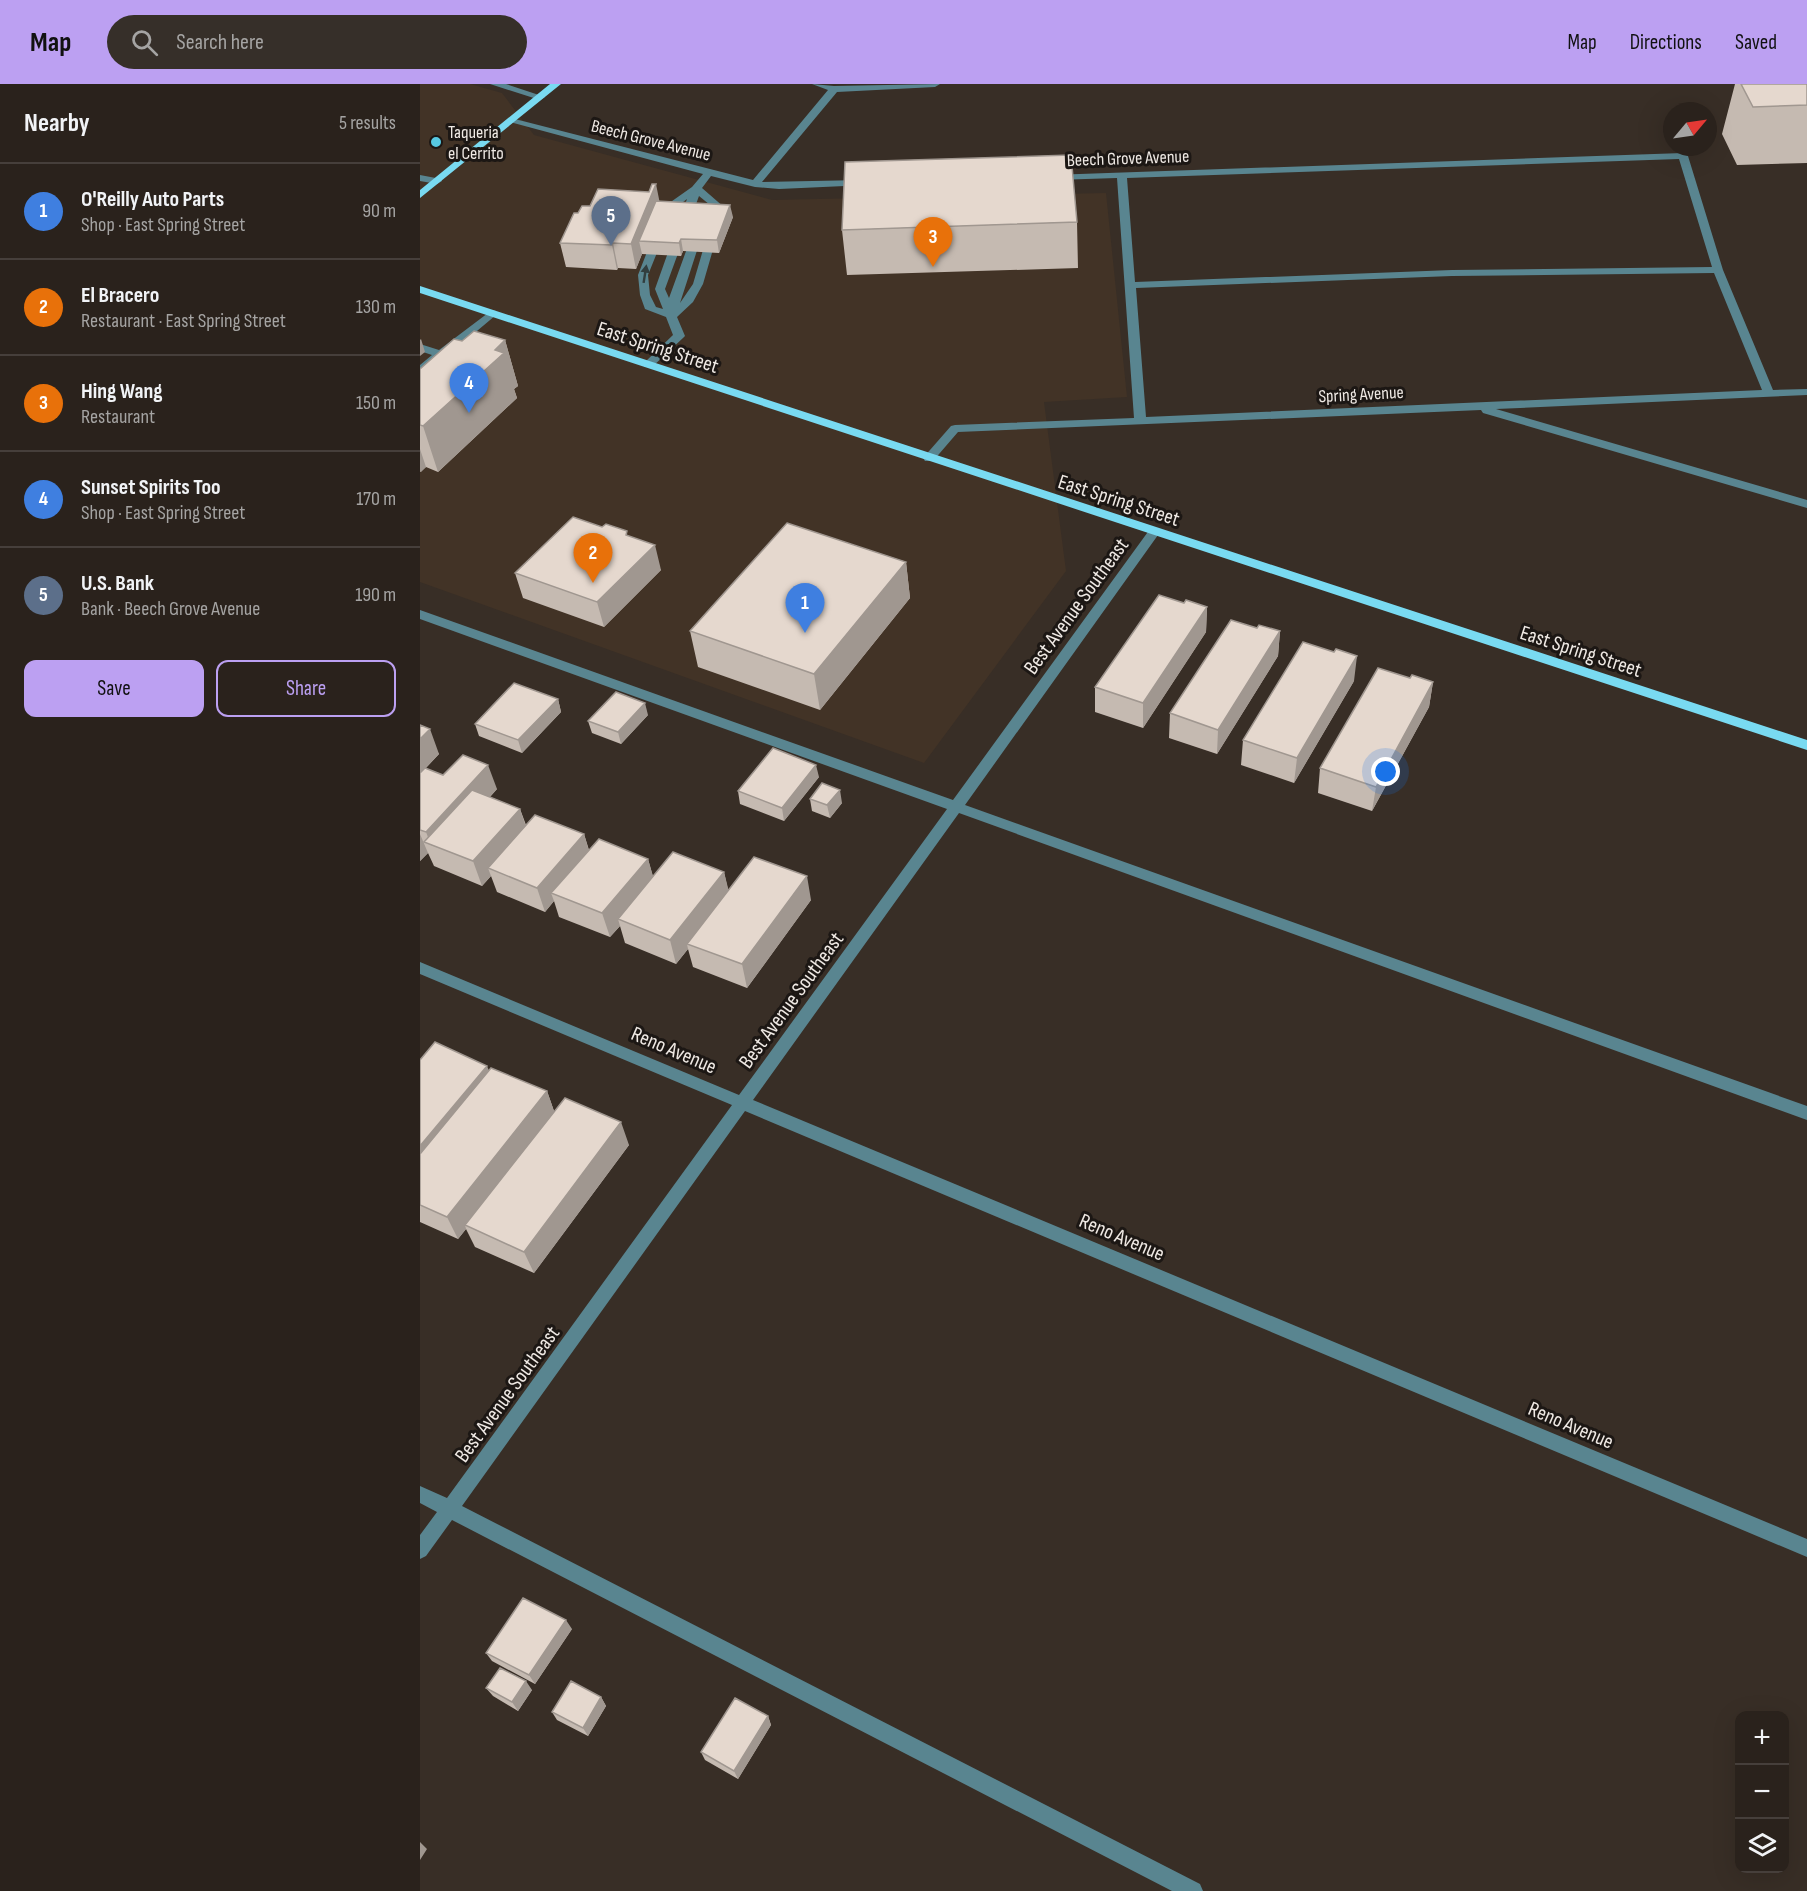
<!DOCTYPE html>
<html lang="en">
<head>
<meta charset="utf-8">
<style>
	body { margin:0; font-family:"Sofia Sans Condensed",sans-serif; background:#362f29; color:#f1f3f6 }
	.controls { position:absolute; right:18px; bottom:18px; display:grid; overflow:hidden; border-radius:12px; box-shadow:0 6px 24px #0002 }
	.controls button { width:54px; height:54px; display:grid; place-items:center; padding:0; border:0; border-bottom:2px solid #463f3b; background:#2a221c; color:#f1f3f6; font:30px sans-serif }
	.compass { position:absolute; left:1243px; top:18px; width:54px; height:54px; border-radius:50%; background:#2a221c; box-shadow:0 6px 24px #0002; rotate:61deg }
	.you { position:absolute; left:966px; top:688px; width:21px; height:21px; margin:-15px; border:4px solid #fff; border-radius:50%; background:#1a73e8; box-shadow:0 0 0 9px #1a73e833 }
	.badge { display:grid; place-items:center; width:39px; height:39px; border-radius:50%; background:#bca0f2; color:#fff; font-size:20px; font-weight:700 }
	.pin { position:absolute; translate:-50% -50px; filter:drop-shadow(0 2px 3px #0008) }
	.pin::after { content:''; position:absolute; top:32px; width:21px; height:18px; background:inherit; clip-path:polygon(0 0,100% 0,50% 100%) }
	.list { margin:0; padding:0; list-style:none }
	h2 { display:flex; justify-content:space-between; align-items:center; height:78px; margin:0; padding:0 24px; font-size:26px }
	h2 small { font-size:20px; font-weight:400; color:#a5a4a3 }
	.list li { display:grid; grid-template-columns:39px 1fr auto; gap:18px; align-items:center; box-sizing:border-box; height:96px; padding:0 24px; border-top:2px solid #463f3b }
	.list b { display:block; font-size:22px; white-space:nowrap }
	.list p { margin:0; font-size:20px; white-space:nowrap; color:#a5a4a3 }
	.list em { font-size:20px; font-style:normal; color:#a5a4a3 }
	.actions { display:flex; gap:12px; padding:18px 24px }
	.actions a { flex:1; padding:14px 0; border:2px solid #bca0f2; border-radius:12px; text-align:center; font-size:21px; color:#bca0f2 }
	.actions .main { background:#bca0f2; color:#111 }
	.icon { flex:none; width:33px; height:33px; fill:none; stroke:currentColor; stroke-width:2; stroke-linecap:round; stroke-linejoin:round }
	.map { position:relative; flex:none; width:1387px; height:1807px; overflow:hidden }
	header { display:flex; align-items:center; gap:36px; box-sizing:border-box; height:84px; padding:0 30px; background:#bca0f2; color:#111 }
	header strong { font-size:28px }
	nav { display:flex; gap:33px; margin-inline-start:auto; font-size:21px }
	.search { width:420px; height:54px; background:#362f29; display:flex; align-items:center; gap:15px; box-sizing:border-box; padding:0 21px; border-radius:33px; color:#a5a4a3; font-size:22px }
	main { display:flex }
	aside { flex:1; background:#2a221c }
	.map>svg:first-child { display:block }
	.built { fill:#423326 }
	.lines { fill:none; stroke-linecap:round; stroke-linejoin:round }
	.minor { fill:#598590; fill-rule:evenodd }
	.major { fill:#79daf1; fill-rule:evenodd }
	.wall { fill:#c5bab1 }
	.shaded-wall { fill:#a09790 }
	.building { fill:#e5d8ce; stroke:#a09790; stroke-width:1.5 }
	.oneway { fill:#313e3f }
	.poi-dot { fill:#57c9e2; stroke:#1c1714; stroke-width:2 }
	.labels { text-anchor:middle; stroke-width:6; stroke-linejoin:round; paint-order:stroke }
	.far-poi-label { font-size:18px; fill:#efe9e4; stroke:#1c1714; text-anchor:start }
	.far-street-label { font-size:18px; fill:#efe9e4; stroke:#1c1714 }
	.street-label { font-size:21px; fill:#efe9e4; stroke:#1c1714 }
</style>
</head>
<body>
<header>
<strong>Map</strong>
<div class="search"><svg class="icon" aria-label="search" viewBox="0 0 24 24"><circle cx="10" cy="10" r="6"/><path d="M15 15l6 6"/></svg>Search here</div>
<nav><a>Map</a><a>Directions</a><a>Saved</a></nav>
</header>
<main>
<aside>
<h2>Nearby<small>5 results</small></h2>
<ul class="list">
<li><span class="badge" style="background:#3f7fe0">1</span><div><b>O'Reilly Auto Parts</b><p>Shop · East Spring Street</p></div><em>90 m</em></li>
<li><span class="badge" style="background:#e8710a">2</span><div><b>El Bracero</b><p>Restaurant · East Spring Street</p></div><em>130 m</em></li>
<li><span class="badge" style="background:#e8710a">3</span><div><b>Hing Wang</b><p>Restaurant</p></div><em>150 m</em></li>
<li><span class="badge" style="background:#3f7fe0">4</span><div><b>Sunset Spirits Too</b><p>Shop · East Spring Street</p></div><em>170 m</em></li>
<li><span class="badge" style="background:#5c6f8a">5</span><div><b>U.S. Bank</b><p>Bank · Beech Grove Avenue</p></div><em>190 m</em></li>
</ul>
<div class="actions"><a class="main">Save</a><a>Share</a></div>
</aside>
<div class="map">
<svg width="1387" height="1807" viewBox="0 0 1387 1807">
	<rect width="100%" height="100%" fill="#382e26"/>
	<path class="built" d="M 0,0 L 50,0 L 82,9 L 114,51 L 352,116 L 686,109 L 707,313 L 624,318 L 646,487 L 504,679 L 0,498 Z"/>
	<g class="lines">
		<path class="minor" d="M 70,0 L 86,0 L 125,13 L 120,16 Z
			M 392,0 L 414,2 L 520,0 L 515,3 L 417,8 L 342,98 L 443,96 L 447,97 L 447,101 L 359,105 L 335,103 L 291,92 L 282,104 L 305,124 L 283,200 L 273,218 L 257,233 L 265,252 L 263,254 L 232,283 L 224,283 L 224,279 L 253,251 L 246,233 L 225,225 L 220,211 L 218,191 L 245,122 L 272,103 L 283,90 L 86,37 L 91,34 L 333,96 L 408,6 ZM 279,112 L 295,125 L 273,200 L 260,219 L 283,148 L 282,146 L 274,146 L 273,148 L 249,214 L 245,205 ZM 267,115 L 235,205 L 243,225 L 236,223 L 230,211 L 228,191 L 255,124 Z
			M 1263,69 L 1268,72 L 1303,186 L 1353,306 L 1387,305 L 1387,311 L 1076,325 L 1387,416 L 1387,424 L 1063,329 L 1061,326 L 538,348 L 513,377 L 505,377 L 503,374 L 531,342 L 535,341 L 714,334 L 697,94 L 635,96 L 631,95 L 631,91 ZM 1259,75 L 1292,183 L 1032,186 L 715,198 L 707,94 ZM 1294,189 L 1342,306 L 726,333 L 716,204 L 1032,192 Z
			M 0,91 L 21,95 L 22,97 L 17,100 L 0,97 Z
			M 72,226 L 76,227 L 76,231 L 26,273 L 0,290 L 0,281 L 12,271 L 0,267 L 0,260 L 19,266 Z
			M 734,444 L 738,445 L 740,448 L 738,451 L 545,721 L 1387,1022 L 1387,1036 L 539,729 L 333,1016 L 1387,1455 L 1387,1473 L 325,1027 L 42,1422 L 780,1800 L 783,1807 L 752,1807 L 32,1436 L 6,1472 L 0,1475 L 0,1451 L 17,1428 L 0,1419 L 0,1402 L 27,1414 L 312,1021 L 0,890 L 0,878 L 319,1011 L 527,725 L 0,535 L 0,526 L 533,716 L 730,445 Z"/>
		<path class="major" d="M 130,0 L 141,0 L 0,114 L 0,106 Z
			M 0,202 L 1387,656 L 1387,666 L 0,209 Z"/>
	</g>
	<path class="wall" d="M 1315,0 L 1387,0 L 1387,79 L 1317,81 L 1302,50 Z
		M 239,117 L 313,133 L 299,169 L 263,167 L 261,172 L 222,170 L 216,185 L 198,184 L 197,186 L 146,183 L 140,159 L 158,129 L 170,122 Z
		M 657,138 L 658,184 L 427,191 L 422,146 Z
		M 85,256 L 98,302 L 94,305 L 97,314 L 18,388 L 6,383 L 0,388 L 0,285 L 42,257 Z
		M 208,452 L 241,486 L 184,543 L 103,514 L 95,489 Z
		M 486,478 L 490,514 L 400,626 L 278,583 L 270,547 Z
		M 764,519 L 787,523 L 786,548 L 723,644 L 675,628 L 675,603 Z
		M 837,544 L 860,547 L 858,572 L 797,670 L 749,654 L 750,629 Z
		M 990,594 L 1013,598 L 1009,623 L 952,727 L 898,709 L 900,684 Z
		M 934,597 L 874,699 L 821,681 L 823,656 Z
		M 138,615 L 141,628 L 102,669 L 59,652 L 55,640 Z
		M 228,631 L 201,660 L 172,649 L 168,637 Z
		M 0,641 L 19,670 L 5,685 L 23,691 L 77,705 L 70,713 L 100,725 L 106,741 L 164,750 L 169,766 L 228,775 L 233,793 L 304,788 L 308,806 L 391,816 L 327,904 L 273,883 L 268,865 L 256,880 L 205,859 L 200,842 L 190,853 L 139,833 L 134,817 L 125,828 L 77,808 L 71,792 L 62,802 L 14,782 L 8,769 L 0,777 Z
		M 399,693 L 364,737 L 320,720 L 318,707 Z
		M 390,715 L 422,719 L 410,734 L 392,727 Z
		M 0,976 L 69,986 L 127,1007 L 134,1027 L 209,1061 L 114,1189 L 55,1163 L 46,1145 L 38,1155 L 0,1138 Z
		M 152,1545 L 115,1600 L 72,1577 L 66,1569 Z
		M 66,1604 L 112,1606 L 98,1627 L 73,1612 Z
		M 181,1613 L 186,1622 L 168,1652 L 137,1636 L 132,1628 Z
		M 348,1632 L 351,1641 L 318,1695 L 285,1676 L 281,1668 Z"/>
	<path class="shaded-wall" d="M 236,100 L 241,125 L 219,157 L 222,170 L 216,185 L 211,160 Z
		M 310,121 L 313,133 L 299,169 L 297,156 Z
		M 261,155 L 263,167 L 261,172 L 259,159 Z
		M 193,159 L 198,184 L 197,186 L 192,161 Z
		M 1,255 L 5,268 L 0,272 L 0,256 Z
		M 85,256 L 98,302 L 94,305 L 97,314 L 18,388 L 3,342 L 75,266 Z
		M 0,365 L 6,383 L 1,388 L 0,387 Z
		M 235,461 L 241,486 L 184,543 L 177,518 Z
		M 486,478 L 490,514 L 400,626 L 394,590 Z
		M 787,523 L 786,548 L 723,644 L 723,619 Z
		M 860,547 L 858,572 L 797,670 L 798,646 Z
		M 937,572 L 934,597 L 874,699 L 877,674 Z
		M 1013,598 L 1009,623 L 952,727 L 956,703 Z
		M 138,615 L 141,628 L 102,669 L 98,656 Z
		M 225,619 L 228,631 L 201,660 L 198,648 Z
		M 10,645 L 19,670 L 0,690 L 0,655 Z
		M 68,681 L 77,705 L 22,765 L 11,761 L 6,748 Z
		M 396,681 L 399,693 L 364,737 L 362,724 Z
		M 420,706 L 422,719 L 410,734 L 407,721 Z
		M 100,725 L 108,749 L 68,784 L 71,792 L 62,802 L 53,777 Z
		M 0,750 L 8,769 L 0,777 Z
		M 164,750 L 171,774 L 131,809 L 134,817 L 125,828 L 117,804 Z
		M 228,775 L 235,799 L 198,835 L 200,842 L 190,853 L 182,829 Z
		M 304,788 L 310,812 L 267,860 L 268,865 L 256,880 L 250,856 Z
		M 387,792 L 391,816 L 327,904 L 322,880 Z
		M 67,982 L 77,1005 L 0,1083 L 0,1062 Z
		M 127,1007 L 135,1030 L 45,1141 L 46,1145 L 38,1155 L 27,1133 Z
		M 201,1038 L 209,1061 L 114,1189 L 104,1168 Z
		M 146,1536 L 152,1545 L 115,1600 L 109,1591 Z
		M 106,1597 L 112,1606 L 98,1627 L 92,1618 Z
		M 181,1613 L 186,1622 L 168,1652 L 163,1644 Z
		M 348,1632 L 351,1641 L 318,1695 L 314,1687 Z
		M 0,1758 L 7,1765 L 0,1776 Z"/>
	<path class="building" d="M 1321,0 L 1387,0 L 1387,21 L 1333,23 Z
		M 651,71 L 657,138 L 422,146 L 425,78 Z
		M 232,100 L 236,100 L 211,160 L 193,159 L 192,161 L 140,159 L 154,129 L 158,129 L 162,122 L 170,122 L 178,105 L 229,108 Z
		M 236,117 L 310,121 L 297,156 L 261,155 L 259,159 L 219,157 Z
		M 54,247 L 85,256 L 75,266 L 84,269 L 3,342 L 0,341 L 0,285 L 34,255 L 42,257 Z
		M 153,433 L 182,443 L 186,440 L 207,447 L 206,451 L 235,461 L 177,518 L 95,489 Z
		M 367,439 L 486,478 L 394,590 L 270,547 Z
		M 739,511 L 764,519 L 766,516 L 787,523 L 723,619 L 675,603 Z
		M 811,536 L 837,544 L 839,541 L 860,547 L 798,646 L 750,629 Z
		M 883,558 L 914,568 L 916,565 L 937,572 L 877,674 L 823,656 Z
		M 958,584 L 990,594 L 992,591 L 1013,598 L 956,703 L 900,684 Z
		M 94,599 L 138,615 L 98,656 L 55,640 Z
		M 196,608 L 225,619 L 198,648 L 168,637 Z
		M 0,641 L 10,645 L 0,655 Z
		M 353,664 L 396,681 L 362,724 L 318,707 Z
		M 43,671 L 68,681 L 6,748 L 0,746 L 0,689 L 5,684 L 23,691 Z
		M 402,699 L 420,706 L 407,721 L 390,715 Z
		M 52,706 L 100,725 L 53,777 L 4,758 Z
		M 115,731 L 164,750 L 117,804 L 68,784 Z
		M 179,755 L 228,775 L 182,829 L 131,809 Z
		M 253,768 L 304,788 L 250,856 L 198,835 Z
		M 334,773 L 387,792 L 322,880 L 267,860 Z
		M 15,958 L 67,982 L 0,1062 L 0,976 Z
		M 71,984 L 127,1007 L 27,1133 L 0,1121 L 0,1070 Z
		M 145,1014 L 201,1038 L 104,1168 L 45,1141 Z
		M 103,1514 L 146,1536 L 109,1591 L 66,1569 Z
		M 80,1584 L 106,1597 L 92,1618 L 66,1604 Z
		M 151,1597 L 181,1613 L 163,1644 L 132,1628 Z
		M 315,1614 L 348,1632 L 314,1687 L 281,1668 Z"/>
	<defs><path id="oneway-solid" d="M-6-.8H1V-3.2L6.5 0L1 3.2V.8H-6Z" transform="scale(1.5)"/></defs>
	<use class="oneway" href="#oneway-solid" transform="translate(225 190) rotate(-81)"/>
	<circle class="poi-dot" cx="16" cy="58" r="6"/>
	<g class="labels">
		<g class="far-poi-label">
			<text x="28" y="54">Taqueria<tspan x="28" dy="21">el Cerrito</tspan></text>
		</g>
		<g class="far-street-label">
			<text transform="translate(231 56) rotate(14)" y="6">Beech Grove Avenue</text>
			<text transform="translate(708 74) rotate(-2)" y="6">Beech Grove Avenue</text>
			<text transform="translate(941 310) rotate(-3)" y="6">Spring Avenue</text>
		</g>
		<g class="street-label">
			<text transform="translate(238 263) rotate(18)" y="7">East Spring Street</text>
			<text transform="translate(699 416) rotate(18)" y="7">East Spring Street</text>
			<text transform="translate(656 522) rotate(-54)" y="7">Best Avenue Southeast</text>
			<text transform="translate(1161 567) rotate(18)" y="7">East Spring Street</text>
			<text transform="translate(371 916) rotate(-54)" y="7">Best Avenue Southeast</text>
			<text transform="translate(254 966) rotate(23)" y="7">Reno Avenue</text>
			<text transform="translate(702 1153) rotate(23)" y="7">Reno Avenue</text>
			<text transform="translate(87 1310) rotate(-54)" y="7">Best Avenue Southeast</text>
			<text transform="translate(1151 1341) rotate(23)" y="7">Reno Avenue</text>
		</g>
	</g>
</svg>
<div class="controls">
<button>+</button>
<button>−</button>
<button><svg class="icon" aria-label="layers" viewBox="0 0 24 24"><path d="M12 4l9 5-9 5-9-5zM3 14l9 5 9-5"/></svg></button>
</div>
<svg class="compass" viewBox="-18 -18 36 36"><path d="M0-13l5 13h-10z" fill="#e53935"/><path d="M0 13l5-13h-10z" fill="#a5a4a3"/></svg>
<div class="you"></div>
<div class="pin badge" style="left:385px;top:549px;background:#3f7fe0">1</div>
<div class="pin badge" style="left:173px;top:499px;background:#e8710a">2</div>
<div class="pin badge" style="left:513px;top:183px;background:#e8710a">3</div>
<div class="pin badge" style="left:49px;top:329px;background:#3f7fe0">4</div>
<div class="pin badge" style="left:191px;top:162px;background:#5c6f8a">5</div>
</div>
</main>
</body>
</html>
